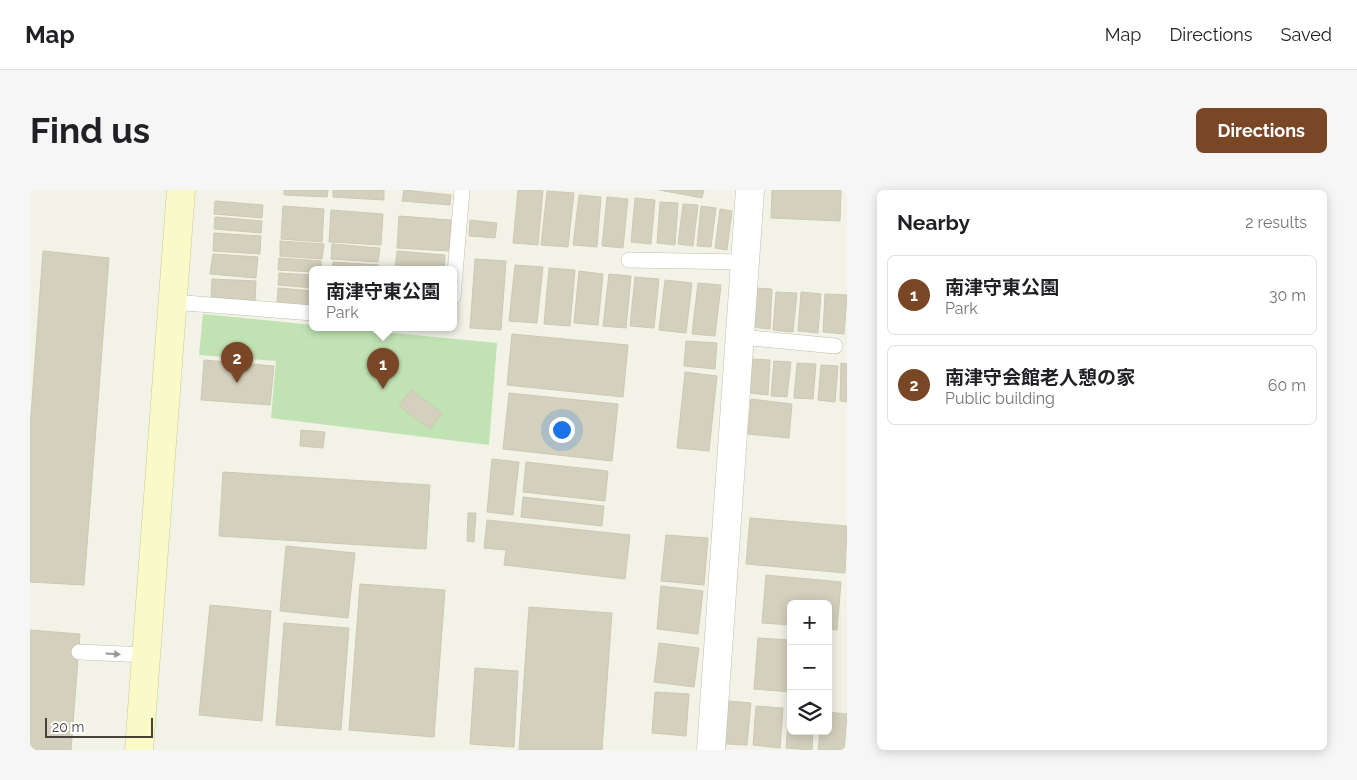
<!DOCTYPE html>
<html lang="en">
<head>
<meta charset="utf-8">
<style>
	body { margin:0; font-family:Raleway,"Noto Sans JP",sans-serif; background:#f6f6f6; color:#202124 }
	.controls { position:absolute; right:15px; bottom:15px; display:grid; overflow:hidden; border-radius:8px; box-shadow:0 2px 12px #0003 }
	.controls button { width:45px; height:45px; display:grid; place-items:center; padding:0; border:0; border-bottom:1px solid #e0e0e0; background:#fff; color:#202124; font:25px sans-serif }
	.scale { position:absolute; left:15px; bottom:12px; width:108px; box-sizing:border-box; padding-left:5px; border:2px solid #454337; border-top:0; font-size:14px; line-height:18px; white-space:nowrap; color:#454337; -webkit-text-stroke:4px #fff; paint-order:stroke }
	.you { position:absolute; left:531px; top:239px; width:18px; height:18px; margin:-12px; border:4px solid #fff; border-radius:50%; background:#1a73e8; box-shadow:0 0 0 8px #1a73e833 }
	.badge { display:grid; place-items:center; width:32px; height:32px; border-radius:50%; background:#7a4726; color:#fff; font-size:16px; font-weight:700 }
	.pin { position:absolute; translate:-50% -41px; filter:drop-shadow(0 1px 2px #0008) }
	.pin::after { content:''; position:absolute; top:26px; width:18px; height:15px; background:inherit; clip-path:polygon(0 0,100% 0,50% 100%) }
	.popup { position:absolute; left:279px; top:76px; width:148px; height:65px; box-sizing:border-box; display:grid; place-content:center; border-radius:8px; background:#fff; filter:drop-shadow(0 1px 4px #0005); font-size:16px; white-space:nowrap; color:#757577 }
	.popup b { font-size:19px; color:#202124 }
	.popup::after { content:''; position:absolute; left:50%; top:100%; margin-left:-10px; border:10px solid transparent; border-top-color:#fff }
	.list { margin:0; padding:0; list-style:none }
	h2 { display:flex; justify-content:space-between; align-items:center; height:65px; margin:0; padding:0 20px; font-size:21px }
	h2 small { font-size:16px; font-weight:400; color:#757577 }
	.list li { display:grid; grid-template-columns:32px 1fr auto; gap:15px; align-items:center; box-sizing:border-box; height:80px; margin:0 10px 10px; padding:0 10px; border:1px solid #e0e0e0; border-radius:8px }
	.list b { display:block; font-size:19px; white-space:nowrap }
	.list p { margin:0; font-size:16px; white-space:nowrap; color:#757577 }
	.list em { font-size:16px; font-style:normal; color:#757577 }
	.icon { flex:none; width:28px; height:28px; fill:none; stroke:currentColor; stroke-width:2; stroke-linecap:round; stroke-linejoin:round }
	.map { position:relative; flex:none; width:817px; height:560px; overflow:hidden; border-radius:8px }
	header { display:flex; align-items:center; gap:30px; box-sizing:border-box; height:70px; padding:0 25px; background:#fff; border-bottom:1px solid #e0e0e0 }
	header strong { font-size:24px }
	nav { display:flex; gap:28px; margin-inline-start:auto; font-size:18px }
	.intro { display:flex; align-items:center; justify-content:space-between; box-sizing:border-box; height:120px; padding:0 30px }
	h1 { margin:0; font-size:35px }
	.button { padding:12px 22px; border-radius:8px; background:#7a4726; color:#fff; font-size:18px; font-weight:700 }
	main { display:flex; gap:30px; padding:0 30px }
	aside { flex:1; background:#fff; border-radius:8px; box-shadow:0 2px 12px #0003 }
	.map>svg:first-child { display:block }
	.green { fill:#c1e3b3 }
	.building { fill:#d3d0bd; stroke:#cdc9b1 }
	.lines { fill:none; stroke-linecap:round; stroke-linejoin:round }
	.lane-casing { stroke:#c0bead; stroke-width:16 }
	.street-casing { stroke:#c0bead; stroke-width:29 }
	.secondary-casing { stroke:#cbcb98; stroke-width:29 }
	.lane { stroke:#fff; stroke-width:15 }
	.street { stroke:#fff; stroke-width:28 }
	.secondary { stroke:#fafac9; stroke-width:28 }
	.oneway { fill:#999891 }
</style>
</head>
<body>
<header>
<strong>Map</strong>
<nav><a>Map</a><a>Directions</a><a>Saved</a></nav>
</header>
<div class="intro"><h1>Find us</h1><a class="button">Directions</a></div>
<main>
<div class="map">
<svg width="817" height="560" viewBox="0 0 817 560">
	<rect width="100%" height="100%" fill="#f2f2e7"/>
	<path class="green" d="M 173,124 L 283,135 L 283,138 L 312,138 L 467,153 L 459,255 L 241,228 L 246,171 L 169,165 Z"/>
	<path class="building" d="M 254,0 L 298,0 L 297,7 L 254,5 Z
		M 303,0 L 354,0 L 354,10 L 303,7 Z
		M 374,0 L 421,5 L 420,15 L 372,11 Z
		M 488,0 L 513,0 L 508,55 L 483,53 Z
		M 629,0 L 674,0 L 672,8 Z
		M 742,0 L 811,0 L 810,31 L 741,28 Z
		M 517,1 L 544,3 L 538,57 L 511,55 Z
		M 549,5 L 571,7 L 567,57 L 543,55 Z
		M 577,7 L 598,9 L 593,58 L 572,56 Z
		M 605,8 L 625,10 L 621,54 L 601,52 Z
		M 185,11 L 233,15 L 232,28 L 184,24 Z
		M 630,12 L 648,13 L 645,55 L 627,53 Z
		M 653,14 L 668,15 L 663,56 L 648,54 Z
		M 253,16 L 294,19 L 292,52 L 251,49 Z
		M 671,16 L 686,18 L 681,57 L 667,56 Z
		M 690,19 L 702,21 L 697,60 L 685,58 Z
		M 301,20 L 353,24 L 351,55 L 299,52 Z
		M 369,26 L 421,30 L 419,61 L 367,58 Z
		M 185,27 L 232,31 L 231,43 L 184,39 Z
		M 440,30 L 467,33 L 465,48 L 439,46 Z
		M 184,43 L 231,46 L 230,64 L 183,61 Z
		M 250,51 L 294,54 L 292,69 L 250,66 Z
		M 302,54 L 350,58 L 348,72 L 301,69 Z
		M 13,61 L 79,68 L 54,395 L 0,392 L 0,239 Z
		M 367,61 L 415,65 L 414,80 L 365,80 Z
		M 183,64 L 228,67 L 226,88 L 180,84 Z
		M 249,68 L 291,71 L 291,80 L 283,80 L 283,82 L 248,80 Z
		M 445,69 L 476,71 L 471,140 L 440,138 Z
		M 303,72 L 349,75 L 349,80 L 302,80 Z
		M 485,75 L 513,77 L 507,133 L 479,131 Z
		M 519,78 L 545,80 L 540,136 L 514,134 Z
		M 549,81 L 573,84 L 568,135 L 544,133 Z
		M 249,83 L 283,85 L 283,98 L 248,95 Z
		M 579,84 L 601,86 L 596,138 L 573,136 Z
		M 605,87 L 629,89 L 624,138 L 600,136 Z
		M 182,89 L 226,91 L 225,111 L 181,107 Z
		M 635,90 L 662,93 L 656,143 L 629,140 Z
		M 668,93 L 691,95 L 685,146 L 662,144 Z
		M 248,98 L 283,101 L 283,116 L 247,113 Z
		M 724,98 L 742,99 L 740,139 L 721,137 Z
		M 746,102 L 767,103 L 763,142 L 743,140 Z
		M 771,102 L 791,104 L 788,143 L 768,141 Z
		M 795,104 L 817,105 L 814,144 L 793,142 Z
		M 482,144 L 598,155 L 593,207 L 477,195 Z
		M 656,151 L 687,153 L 685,179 L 654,176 Z
		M 722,169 L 740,170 L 738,205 L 720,203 Z
		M 174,170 L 244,176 L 240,215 L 171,210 Z
		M 744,171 L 761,172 L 757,207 L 741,206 Z
		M 767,173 L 786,174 L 783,209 L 764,208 Z
		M 811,173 L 817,174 L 817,212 L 810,211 Z
		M 791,175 L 808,176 L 805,212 L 788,210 Z
		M 655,182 L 687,186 L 679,261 L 647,258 Z
		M 381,200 L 412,223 L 400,239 L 369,216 Z
		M 479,203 L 588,214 L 582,271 L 473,259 Z
		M 721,209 L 762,214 L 759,248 L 718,244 Z
		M 271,240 L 295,242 L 293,258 L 270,256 Z
		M 462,269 L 489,272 L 483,325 L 457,322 Z
		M 496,272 L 578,281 L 575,311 L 493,302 Z
		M 193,282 L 400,295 L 396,359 L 189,346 Z
		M 493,307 L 574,316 L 572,336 L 491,327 Z
		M 438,323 L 446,323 L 444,352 L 437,351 Z
		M 720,328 L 817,336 L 815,383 L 716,374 Z
		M 457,330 L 600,345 L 595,389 L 474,375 L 476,360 L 454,358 Z
		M 636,345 L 678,348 L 674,395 L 631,391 Z
		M 256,356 L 325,363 L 318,428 L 250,421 Z
		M 736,385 L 811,392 L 807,440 L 798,439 L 798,414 L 761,414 L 761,435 L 732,433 Z
		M 330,394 L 415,400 L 404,547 L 319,540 Z
		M 631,396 L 673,401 L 668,444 L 627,439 Z
		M 180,415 L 241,421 L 232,531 L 169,525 Z
		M 499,417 L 582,423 L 572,560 L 489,560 Z
		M 254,433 L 319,438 L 311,540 L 246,535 Z
		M 0,440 L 50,444 L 41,560 L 0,560 Z
		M 728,448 L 761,450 L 761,502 L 724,499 Z
		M 629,453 L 669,458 L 664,497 L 624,492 Z
		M 798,453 L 801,454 L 798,487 Z
		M 445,478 L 488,481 L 484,557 L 440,554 Z
		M 625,502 L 659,504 L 656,546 L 622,543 Z
		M 698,511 L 721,513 L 717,555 L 695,554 Z
		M 726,516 L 753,518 L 750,558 L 723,555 Z
		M 759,519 L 761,541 L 783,541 L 782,560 L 756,558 Z
		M 798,522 L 817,524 L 814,560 L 788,560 L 790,541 L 798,541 Z"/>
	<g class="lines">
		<g class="lane-casing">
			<path id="lane" d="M 599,70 L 715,72
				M 423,107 L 432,0
				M 142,112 L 283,123
				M 710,147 L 805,156
				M 49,462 L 116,465"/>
		</g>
		<g class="street-casing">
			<path id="street" d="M 681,560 L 720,0"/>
		</g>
		<g class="secondary-casing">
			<path id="secondary" d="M 109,560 L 151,0"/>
		</g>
		<use href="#lane" class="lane"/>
		<use href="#street" class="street"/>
		<use href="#secondary" class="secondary"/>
	</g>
	<defs><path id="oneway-solid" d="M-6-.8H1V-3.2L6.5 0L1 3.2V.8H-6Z" transform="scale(1.25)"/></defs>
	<use class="oneway" href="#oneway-solid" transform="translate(83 464) rotate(3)"/>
</svg>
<div class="controls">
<button>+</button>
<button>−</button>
<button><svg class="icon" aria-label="layers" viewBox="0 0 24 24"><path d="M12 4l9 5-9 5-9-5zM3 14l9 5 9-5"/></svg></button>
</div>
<div class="scale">20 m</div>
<div class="you"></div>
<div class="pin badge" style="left:353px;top:199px">1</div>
<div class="popup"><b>南津守東公園</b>Park</div>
<div class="pin badge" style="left:207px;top:193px">2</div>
</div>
<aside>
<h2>Nearby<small>2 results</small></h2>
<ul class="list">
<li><span class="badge">1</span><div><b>南津守東公園</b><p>Park</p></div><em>30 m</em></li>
<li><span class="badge">2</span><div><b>南津守会館老人憩の家</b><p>Public building</p></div><em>60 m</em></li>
</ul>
</aside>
</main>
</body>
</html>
